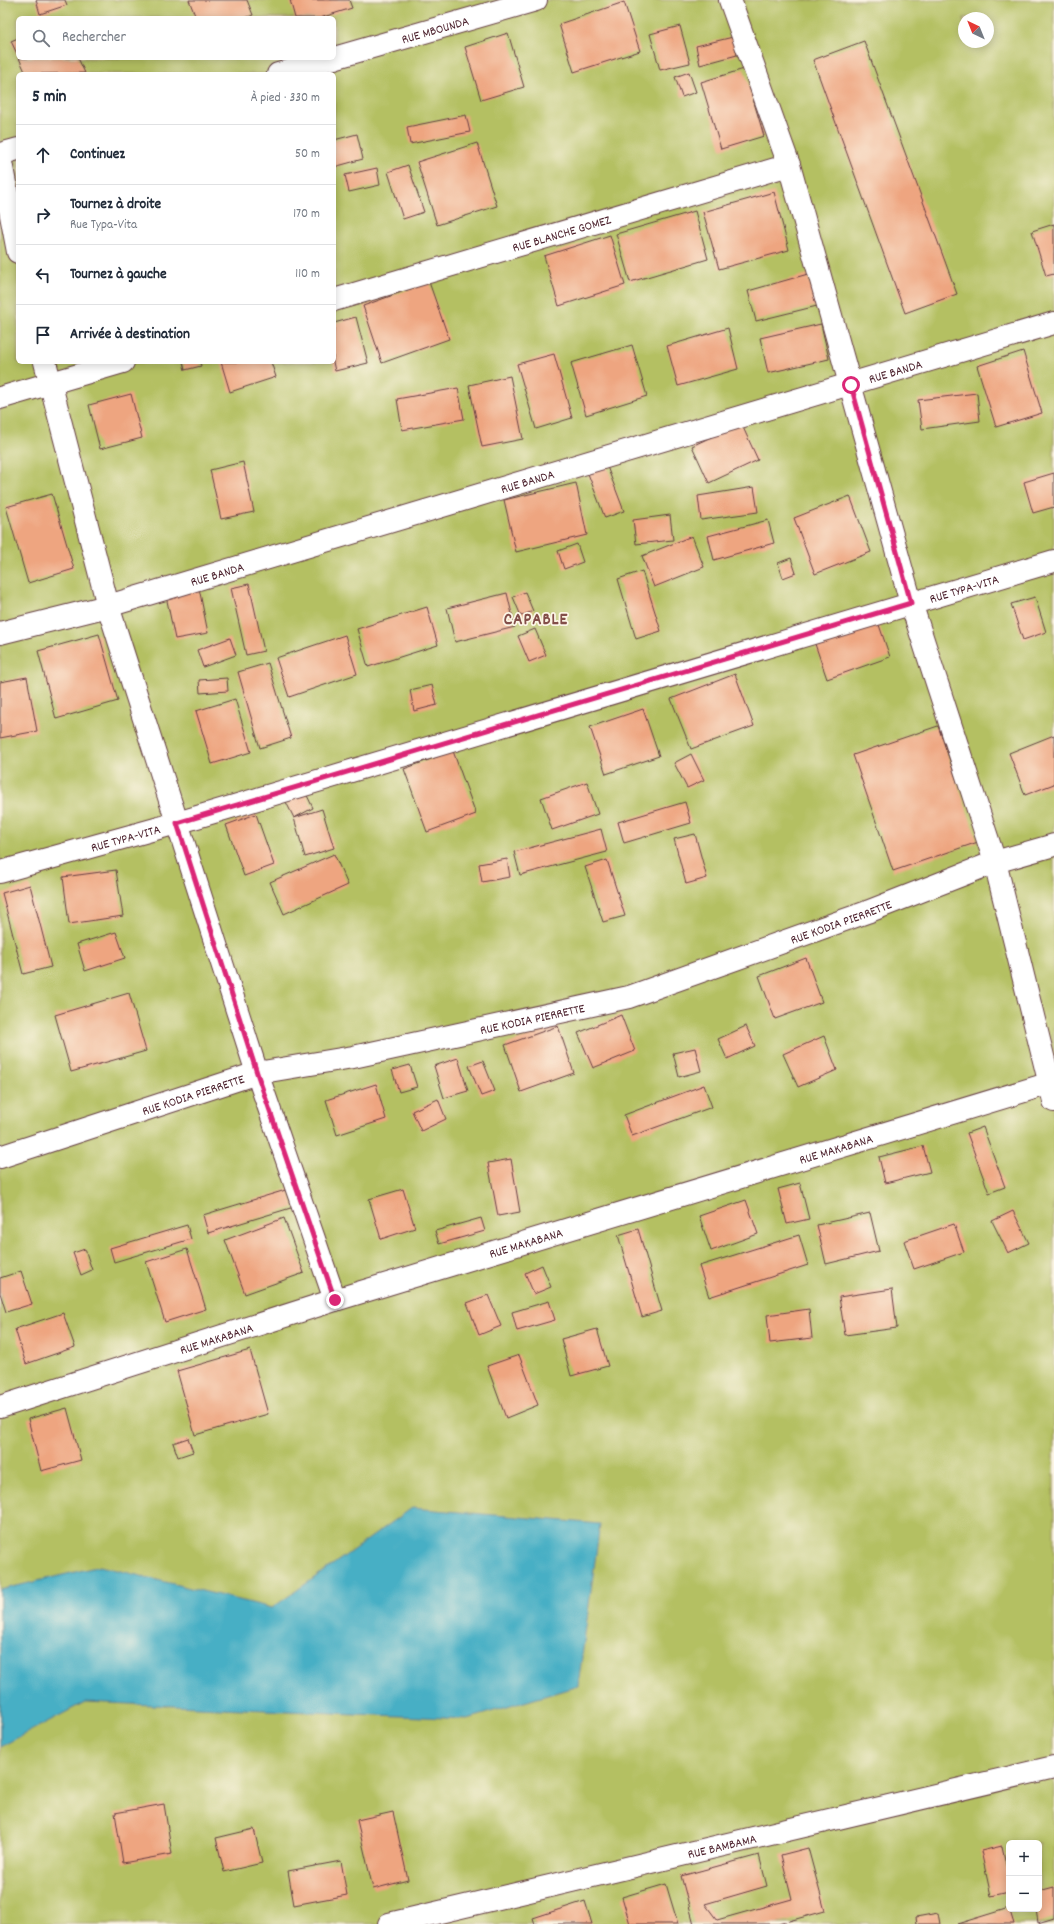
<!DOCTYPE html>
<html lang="fr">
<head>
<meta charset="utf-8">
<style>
	body { margin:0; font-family:Dekko,sans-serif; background:#f6f6f7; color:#1f2937 }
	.controls { position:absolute; right:12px; bottom:12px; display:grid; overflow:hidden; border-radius:6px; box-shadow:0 2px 10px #0003 }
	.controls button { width:36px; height:36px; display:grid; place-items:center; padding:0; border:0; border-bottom:1px solid #e0e1e3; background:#fff; color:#1f2937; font:20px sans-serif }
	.compass { position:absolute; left:958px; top:12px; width:36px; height:36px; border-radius:50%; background:#fff; box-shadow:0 2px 10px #0003; rotate:317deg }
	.stop { position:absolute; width:12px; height:12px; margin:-9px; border:3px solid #db2777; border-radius:50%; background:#fff }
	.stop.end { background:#db2777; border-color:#fff; box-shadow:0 1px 4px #0008 }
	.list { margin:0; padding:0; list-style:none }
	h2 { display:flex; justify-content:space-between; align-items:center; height:52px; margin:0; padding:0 16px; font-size:17px }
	h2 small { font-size:13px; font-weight:400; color:#747a83 }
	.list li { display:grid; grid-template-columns:26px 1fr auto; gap:12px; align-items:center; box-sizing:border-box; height:60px; padding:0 16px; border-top:1px solid #e0e1e3 }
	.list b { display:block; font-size:15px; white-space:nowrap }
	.list p { margin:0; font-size:13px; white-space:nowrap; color:#747a83 }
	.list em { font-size:13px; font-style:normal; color:#747a83 }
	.icon { flex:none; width:22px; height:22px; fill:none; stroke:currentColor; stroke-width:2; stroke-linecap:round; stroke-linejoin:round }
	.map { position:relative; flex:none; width:1054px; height:1924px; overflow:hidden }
	.search { position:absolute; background:#fff; box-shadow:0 2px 10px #0003; left:16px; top:16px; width:320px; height:44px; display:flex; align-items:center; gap:10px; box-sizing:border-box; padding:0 14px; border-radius:6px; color:#747a83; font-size:15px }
	.panel { position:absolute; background:#fff; box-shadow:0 2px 10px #0003; left:16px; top:72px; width:320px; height:292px; border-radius:6px }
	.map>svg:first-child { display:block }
	.green { fill:#b4c062; stroke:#7f7046; fill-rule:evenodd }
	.water { fill:#46afc5; stroke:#486778 }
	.building { fill:#eea580 }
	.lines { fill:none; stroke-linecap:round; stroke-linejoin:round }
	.minor-casing { stroke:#633c41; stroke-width:24 }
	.minor { stroke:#fff; stroke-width:22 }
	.route { stroke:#db2777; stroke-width:5 }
	.labels { text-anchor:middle; stroke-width:3.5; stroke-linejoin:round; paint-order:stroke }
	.street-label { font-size:13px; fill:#4a1f2b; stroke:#fcf5e5 }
	.district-label { font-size:17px; font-weight:bold; letter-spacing:1px; fill:#834e49; stroke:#fcf5e5 }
</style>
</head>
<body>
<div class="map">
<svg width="1054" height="1924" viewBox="0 0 1054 1924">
	<rect width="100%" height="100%" fill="#fcf5e5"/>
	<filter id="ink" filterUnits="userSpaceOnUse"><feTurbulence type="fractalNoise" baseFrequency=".025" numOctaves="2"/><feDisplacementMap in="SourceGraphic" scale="8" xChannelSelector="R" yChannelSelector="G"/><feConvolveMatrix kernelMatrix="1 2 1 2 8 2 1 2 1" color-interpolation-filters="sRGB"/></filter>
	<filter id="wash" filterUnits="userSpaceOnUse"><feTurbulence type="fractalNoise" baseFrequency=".012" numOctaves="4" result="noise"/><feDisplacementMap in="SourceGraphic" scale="16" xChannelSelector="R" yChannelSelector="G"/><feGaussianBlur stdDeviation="0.9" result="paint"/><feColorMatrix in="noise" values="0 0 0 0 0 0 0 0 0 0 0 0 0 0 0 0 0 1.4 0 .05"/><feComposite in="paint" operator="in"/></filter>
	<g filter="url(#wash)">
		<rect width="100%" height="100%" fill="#f0dfbe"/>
		<path class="green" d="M 0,0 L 1054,0 L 1054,1924 L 0,1924 ZM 18,18 L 334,18 L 334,58 L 18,58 ZM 964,18 L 988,18 L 988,42 L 964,42 ZM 18,74 L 334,74 L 334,362 L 18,362 ZM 1009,1843 L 1039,1843 L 1039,1909 L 1009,1909 Z"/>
		<path class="water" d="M 412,1508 L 600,1524 L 578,1686 L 467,1719 L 85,1702 L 0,1747 L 0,1590 L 100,1566 L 272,1608 Z"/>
		<g id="blocks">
			<path class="building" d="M 36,0 L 65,0 L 67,5 L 40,14 Z
				M 189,0 L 247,0 L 253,15 L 245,18 L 196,18 Z
				M 290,0 L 349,0 L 352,8 L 320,18 L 295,18 Z
				M 624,2 L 640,51 L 574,72 L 559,24 Z
				M 680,26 L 690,63 L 660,70 L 650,34 Z
				M 508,33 L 524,87 L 481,100 L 465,47 Z
				M 733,37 L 737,55 L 700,65 L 696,46 Z
				M 18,38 L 18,56 L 11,41 Z
				M 864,41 L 957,294 L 905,313 L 813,60 Z
				M 19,58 L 78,58 L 85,73 L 26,74 Z
				M 744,69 L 764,136 L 721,149 L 701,82 Z
				M 689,72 L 696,92 L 682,97 L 675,77 Z
				M 466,115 L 470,132 L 410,144 L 407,127 Z
				M 357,134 L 363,159 L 334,167 L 334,140 Z
				M 477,143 L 497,206 L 437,225 L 417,162 Z
				M 408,165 L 424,212 L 403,219 L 388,172 Z
				M 377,168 L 380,185 L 349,192 L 345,175 Z
				M 774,192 L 789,250 L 719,269 L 703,212 Z
				M 695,211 L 708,259 L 630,282 L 616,234 Z
				M 1054,224 L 1054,274 L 1046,276 L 1032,231 Z
				M 610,235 L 625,285 L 559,306 L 544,256 Z
				M 808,274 L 817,306 L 756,321 L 748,291 Z
				M 429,282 L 449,339 L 382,363 L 363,306 Z
				M 356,317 L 368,363 L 335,371 L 333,362 L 334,323 Z
				M 821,324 L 829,359 L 768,373 L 760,338 Z
				M 728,328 L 738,369 L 678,386 L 667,346 Z
				M 632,345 L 647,396 L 586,415 L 571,363 Z
				M 1023,351 L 1042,413 L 996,427 L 977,366 Z
				M 554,354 L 572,418 L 536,429 L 517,364 Z
				M 183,362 L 200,362 L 201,366 L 185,370 Z
				M 221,362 L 271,362 L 276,377 L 230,392 Z
				M 510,376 L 523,439 L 482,447 L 469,385 Z
				M 458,388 L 464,419 L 402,430 L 397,399 Z
				M 977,393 L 980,421 L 922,429 L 918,400 Z
				M 131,394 L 142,438 L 100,449 L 89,405 Z
				M 741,423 L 758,460 L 709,483 L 692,446 Z
				M 243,462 L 254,512 L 221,519 L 210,470 Z
				M 606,464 L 624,511 L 605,518 L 587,471 Z
				M 1054,473 L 1054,507 L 1033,513 L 1024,482 Z
				M 576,483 L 587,535 L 516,552 L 504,500 Z
				M 754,487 L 758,512 L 701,520 L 698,496 Z
				M 52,494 L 74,569 L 28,583 L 6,507 Z
				M 850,496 L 871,552 L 815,574 L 794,518 Z
				M 670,515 L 673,540 L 636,544 L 633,520 Z
				M 768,520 L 774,543 L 714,560 L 708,536 Z
				M 692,536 L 704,567 L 654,587 L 642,556 Z
				M 577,544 L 583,562 L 564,569 L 558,551 Z
				M 791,558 L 796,573 L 783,578 L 778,563 Z
				M 642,571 L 661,631 L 636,639 L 618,579 Z
				M 249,584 L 264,651 L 246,655 L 231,588 Z
				M 199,588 L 208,633 L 175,639 L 166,596 Z
				M 525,592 L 533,611 L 521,616 L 513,597 Z
				M 507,593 L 515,627 L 455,642 L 447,608 Z
				M 1035,597 L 1046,632 L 1023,640 L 1011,604 Z
				M 427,607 L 438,645 L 368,667 L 357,629 Z
				M 878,622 L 890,657 L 827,679 L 815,644 Z
				M 535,629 L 546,655 L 529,662 L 518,636 Z
				M 99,634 L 118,701 L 56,719 L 38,651 Z
				M 345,635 L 357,674 L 289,697 L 276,658 Z
				M 230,638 L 236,655 L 203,667 L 197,650 Z
				M 268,663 L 291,738 L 260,748 L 238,672 Z
				M 735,674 L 754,726 L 691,749 L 671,699 Z
				M 27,677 L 37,731 L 0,738 L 0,682 Z
				M 227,678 L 228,691 L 200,693 L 199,680 Z
				M 432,685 L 437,705 L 414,711 L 410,690 Z
				M 235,699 L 251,752 L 212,764 L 196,711 Z
				M 643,709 L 659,756 L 606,774 L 590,727 Z
				M 938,726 L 978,842 L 893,871 L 853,755 Z
				M 1054,735 L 1054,784 L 1025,795 L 1009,753 Z
				M 453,751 L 476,814 L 427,832 L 404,769 Z
				M 691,754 L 704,780 L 687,788 L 674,763 Z
				M 587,782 L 598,814 L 552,830 L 541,798 Z
				M 303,787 L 313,808 L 294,818 L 283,796 Z
				M 685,802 L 691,823 L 624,843 L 618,822 Z
				M 322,809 L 334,848 L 305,857 L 294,818 Z
				M 256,814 L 274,865 L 244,876 L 226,825 Z
				M 601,829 L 607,852 L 520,875 L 514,852 Z
				M 695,834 L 707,878 L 686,884 L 674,839 Z
				M 334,854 L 348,885 L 284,914 L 270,882 Z
				M 507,859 L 510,877 L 482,882 L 479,864 Z
				M 607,860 L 625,916 L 603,922 L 585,867 Z
				M 116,870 L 123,916 L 69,924 L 63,877 Z
				M 30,885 L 51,967 L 23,974 L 2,893 Z
				M 116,932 L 125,958 L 85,971 L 77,944 Z
				M 806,958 L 822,1002 L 775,1019 L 759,976 Z
				M 129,993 L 146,1051 L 71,1072 L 55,1015 Z
				M 621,1015 L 635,1051 L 593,1068 L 578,1033 Z
				M 558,1026 L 574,1073 L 521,1092 L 505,1045 Z
				M 746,1026 L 755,1046 L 727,1059 L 718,1039 Z
				M 824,1036 L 837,1070 L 798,1087 L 783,1054 Z
				M 695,1048 L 701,1071 L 679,1077 L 673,1053 Z
				M 458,1058 L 468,1091 L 444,1098 L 434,1066 Z
				M 483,1061 L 495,1091 L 481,1096 L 469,1066 Z
				M 410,1065 L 417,1087 L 399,1092 L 392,1070 Z
				M 376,1084 L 386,1119 L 337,1135 L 326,1100 Z
				M 704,1085 L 712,1107 L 632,1136 L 624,1115 Z
				M 438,1099 L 446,1119 L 421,1131 L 412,1111 Z
				M 983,1127 L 1005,1187 L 989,1193 L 967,1133 Z
				M 923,1146 L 930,1172 L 885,1183 L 879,1157 Z
				M 511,1159 L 520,1212 L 498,1216 L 488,1163 Z
				M 800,1183 L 809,1219 L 787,1224 L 778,1189 Z
				M 289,1189 L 294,1207 L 208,1233 L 203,1215 Z
				M 403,1189 L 415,1228 L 381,1239 L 369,1199 Z
				M 746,1200 L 758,1234 L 711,1251 L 699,1216 Z
				M 1013,1211 L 1029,1243 L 1008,1253 L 992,1221 Z
				M 870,1213 L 879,1251 L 826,1264 L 817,1225 Z
				M 284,1218 L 304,1273 L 245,1294 L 225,1240 Z
				M 481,1218 L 485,1231 L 439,1244 L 435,1231 Z
				M 954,1224 L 964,1252 L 914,1269 L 904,1241 Z
				M 187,1225 L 191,1239 L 114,1262 L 110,1248 Z
				M 638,1229 L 662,1311 L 642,1317 L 618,1235 Z
				M 799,1235 L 808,1265 L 709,1297 L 699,1266 Z
				M 85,1249 L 92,1270 L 81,1275 L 73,1253 Z
				M 187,1249 L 206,1309 L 165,1322 L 146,1262 Z
				M 542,1265 L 551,1287 L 534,1294 L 525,1273 Z
				M 21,1271 L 32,1304 L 6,1312 L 0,1293 L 0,1278 Z
				M 892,1289 L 897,1328 L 845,1335 L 839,1297 Z
				M 488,1295 L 501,1326 L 479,1335 L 467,1303 Z
				M 549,1301 L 555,1320 L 517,1331 L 512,1312 Z
				M 809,1309 L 812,1338 L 770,1343 L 767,1315 Z
				M 63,1313 L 75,1347 L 26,1364 L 15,1329 Z
				M 597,1329 L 608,1366 L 571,1376 L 561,1339 Z
				M 250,1350 L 268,1414 L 195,1435 L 177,1371 Z
				M 519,1355 L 538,1405 L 506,1418 L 487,1366 Z
				M 67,1408 L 81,1460 L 41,1471 L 28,1419 Z
				M 188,1438 L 193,1452 L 178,1457 L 173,1443 Z
				M 164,1804 L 172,1854 L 123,1863 L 115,1813 Z
				M 393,1812 L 408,1880 L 373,1889 L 357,1820 Z
				M 254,1829 L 262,1863 L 224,1872 L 216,1838 Z
				M 1002,1846 L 1009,1878 L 1009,1892 L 991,1896 L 981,1851 Z
				M 808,1848 L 825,1911 L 778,1924 L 694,1924 L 681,1876 L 759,1855 L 767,1886 L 705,1904 L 717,1920 L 792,1899 L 781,1855 Z
				M 341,1861 L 347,1895 L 294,1905 L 288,1871 Z
				M 666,1884 L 678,1924 L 630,1924 L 622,1897 Z
				M 1054,1887 L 1054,1918 L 1038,1923 L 1036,1909 L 1039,1909 L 1039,1891 Z
				M 585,1901 L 592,1924 L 535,1924 L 533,1918 Z
				M 1009,1908 L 1014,1924 L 957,1924 Z
				M 938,1913 L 940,1924 L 917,1924 L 916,1917 Z"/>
		</g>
	</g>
	<g filter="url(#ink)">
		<use href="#blocks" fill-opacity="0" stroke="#633c41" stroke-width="1"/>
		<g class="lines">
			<g class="minor-casing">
				<g id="minor">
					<path d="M 730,0 L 789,165 L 911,603 L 995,862 L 1054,1101"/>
					<path id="s1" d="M 334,58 L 536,0"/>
					<path d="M 278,74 L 334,58"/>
					<path d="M 0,154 L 18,149"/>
					<path d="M 0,157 L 18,252"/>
					<path id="s2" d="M 334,300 L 789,165"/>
					<path d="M 45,362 L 108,606 L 257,1073 L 335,1300"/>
					<path d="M 0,398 L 123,362"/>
					<path id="s3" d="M 0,633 L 108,606 L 1054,323"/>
					<path id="s4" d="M 0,872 L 177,823 L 1054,561"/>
					<path id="s5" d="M 0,1157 L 257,1073 L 353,1057 L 629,997 L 867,912 L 995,862 L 1054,845"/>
					<path id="s6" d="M 0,1407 L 335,1300 L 1054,1082"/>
					<path id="s7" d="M 389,1924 L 1054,1767"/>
				</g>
			</g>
			<use href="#minor" class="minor"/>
		</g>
	</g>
	<g class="lines" filter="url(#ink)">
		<path class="route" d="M 335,1300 L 257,1073 L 177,823 L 911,603 L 851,385"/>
	</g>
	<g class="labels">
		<g class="street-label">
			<text dy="5" stroke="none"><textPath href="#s1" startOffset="105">RUE MBOUNDA</textPath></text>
			<text dy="5" stroke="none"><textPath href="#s2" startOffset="237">RUE BLANCHE GOMEZ</textPath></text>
			<text dy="5" stroke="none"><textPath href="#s3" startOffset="933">RUE BANDA</textPath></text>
			<text dy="5" stroke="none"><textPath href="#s3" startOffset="549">RUE BANDA</textPath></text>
			<text dy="5" stroke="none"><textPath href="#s3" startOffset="225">RUE BANDA</textPath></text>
			<text dy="5" stroke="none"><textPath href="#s4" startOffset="1005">RUE TYPA-VITA</textPath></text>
			<text dy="5" stroke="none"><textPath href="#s4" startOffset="130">RUE TYPA-VITA</textPath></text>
			<text dy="5" stroke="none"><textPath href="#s5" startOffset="875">RUE KODIA PIERRETTE</textPath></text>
			<text dy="5" stroke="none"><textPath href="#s5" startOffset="551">RUE KODIA PIERRETTE</textPath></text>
			<text dy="5" stroke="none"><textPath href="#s5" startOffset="203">RUE KODIA PIERRETTE</textPath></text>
			<text dy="5" stroke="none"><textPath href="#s6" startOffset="875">RUE MAKABANA</textPath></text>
			<text dy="5" stroke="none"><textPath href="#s6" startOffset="551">RUE MAKABANA</textPath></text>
			<text dy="5" stroke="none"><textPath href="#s6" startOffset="227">RUE MAKABANA</textPath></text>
			<text dy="5" stroke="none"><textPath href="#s7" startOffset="342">RUE BAMBAMA</textPath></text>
		</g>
		<g class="district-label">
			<text x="536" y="624">CAPABLE</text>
		</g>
	</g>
</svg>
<div class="controls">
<button>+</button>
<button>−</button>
</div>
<svg class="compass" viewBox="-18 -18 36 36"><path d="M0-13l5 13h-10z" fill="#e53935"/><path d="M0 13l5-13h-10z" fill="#747a83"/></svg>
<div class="stop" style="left:851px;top:385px"></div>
<div class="stop end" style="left:335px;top:1300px"></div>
<div class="search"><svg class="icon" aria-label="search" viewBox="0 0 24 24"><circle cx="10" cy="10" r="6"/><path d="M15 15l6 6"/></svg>Rechercher</div>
<section class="panel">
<h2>5 min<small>À pied · 330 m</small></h2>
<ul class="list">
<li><svg class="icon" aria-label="ahead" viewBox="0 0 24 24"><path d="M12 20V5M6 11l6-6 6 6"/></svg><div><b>Continuez</b></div><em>50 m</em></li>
<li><svg class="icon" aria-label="right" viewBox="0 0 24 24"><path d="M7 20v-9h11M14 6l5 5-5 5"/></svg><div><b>Tournez à droite</b><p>Rue Typa-Vita</p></div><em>170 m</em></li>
<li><svg class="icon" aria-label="left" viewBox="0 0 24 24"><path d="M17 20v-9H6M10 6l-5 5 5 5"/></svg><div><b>Tournez à gauche</b></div><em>110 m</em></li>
<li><svg class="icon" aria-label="arrive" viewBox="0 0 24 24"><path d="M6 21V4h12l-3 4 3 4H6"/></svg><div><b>Arrivée à destination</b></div></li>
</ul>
</section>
</div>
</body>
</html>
